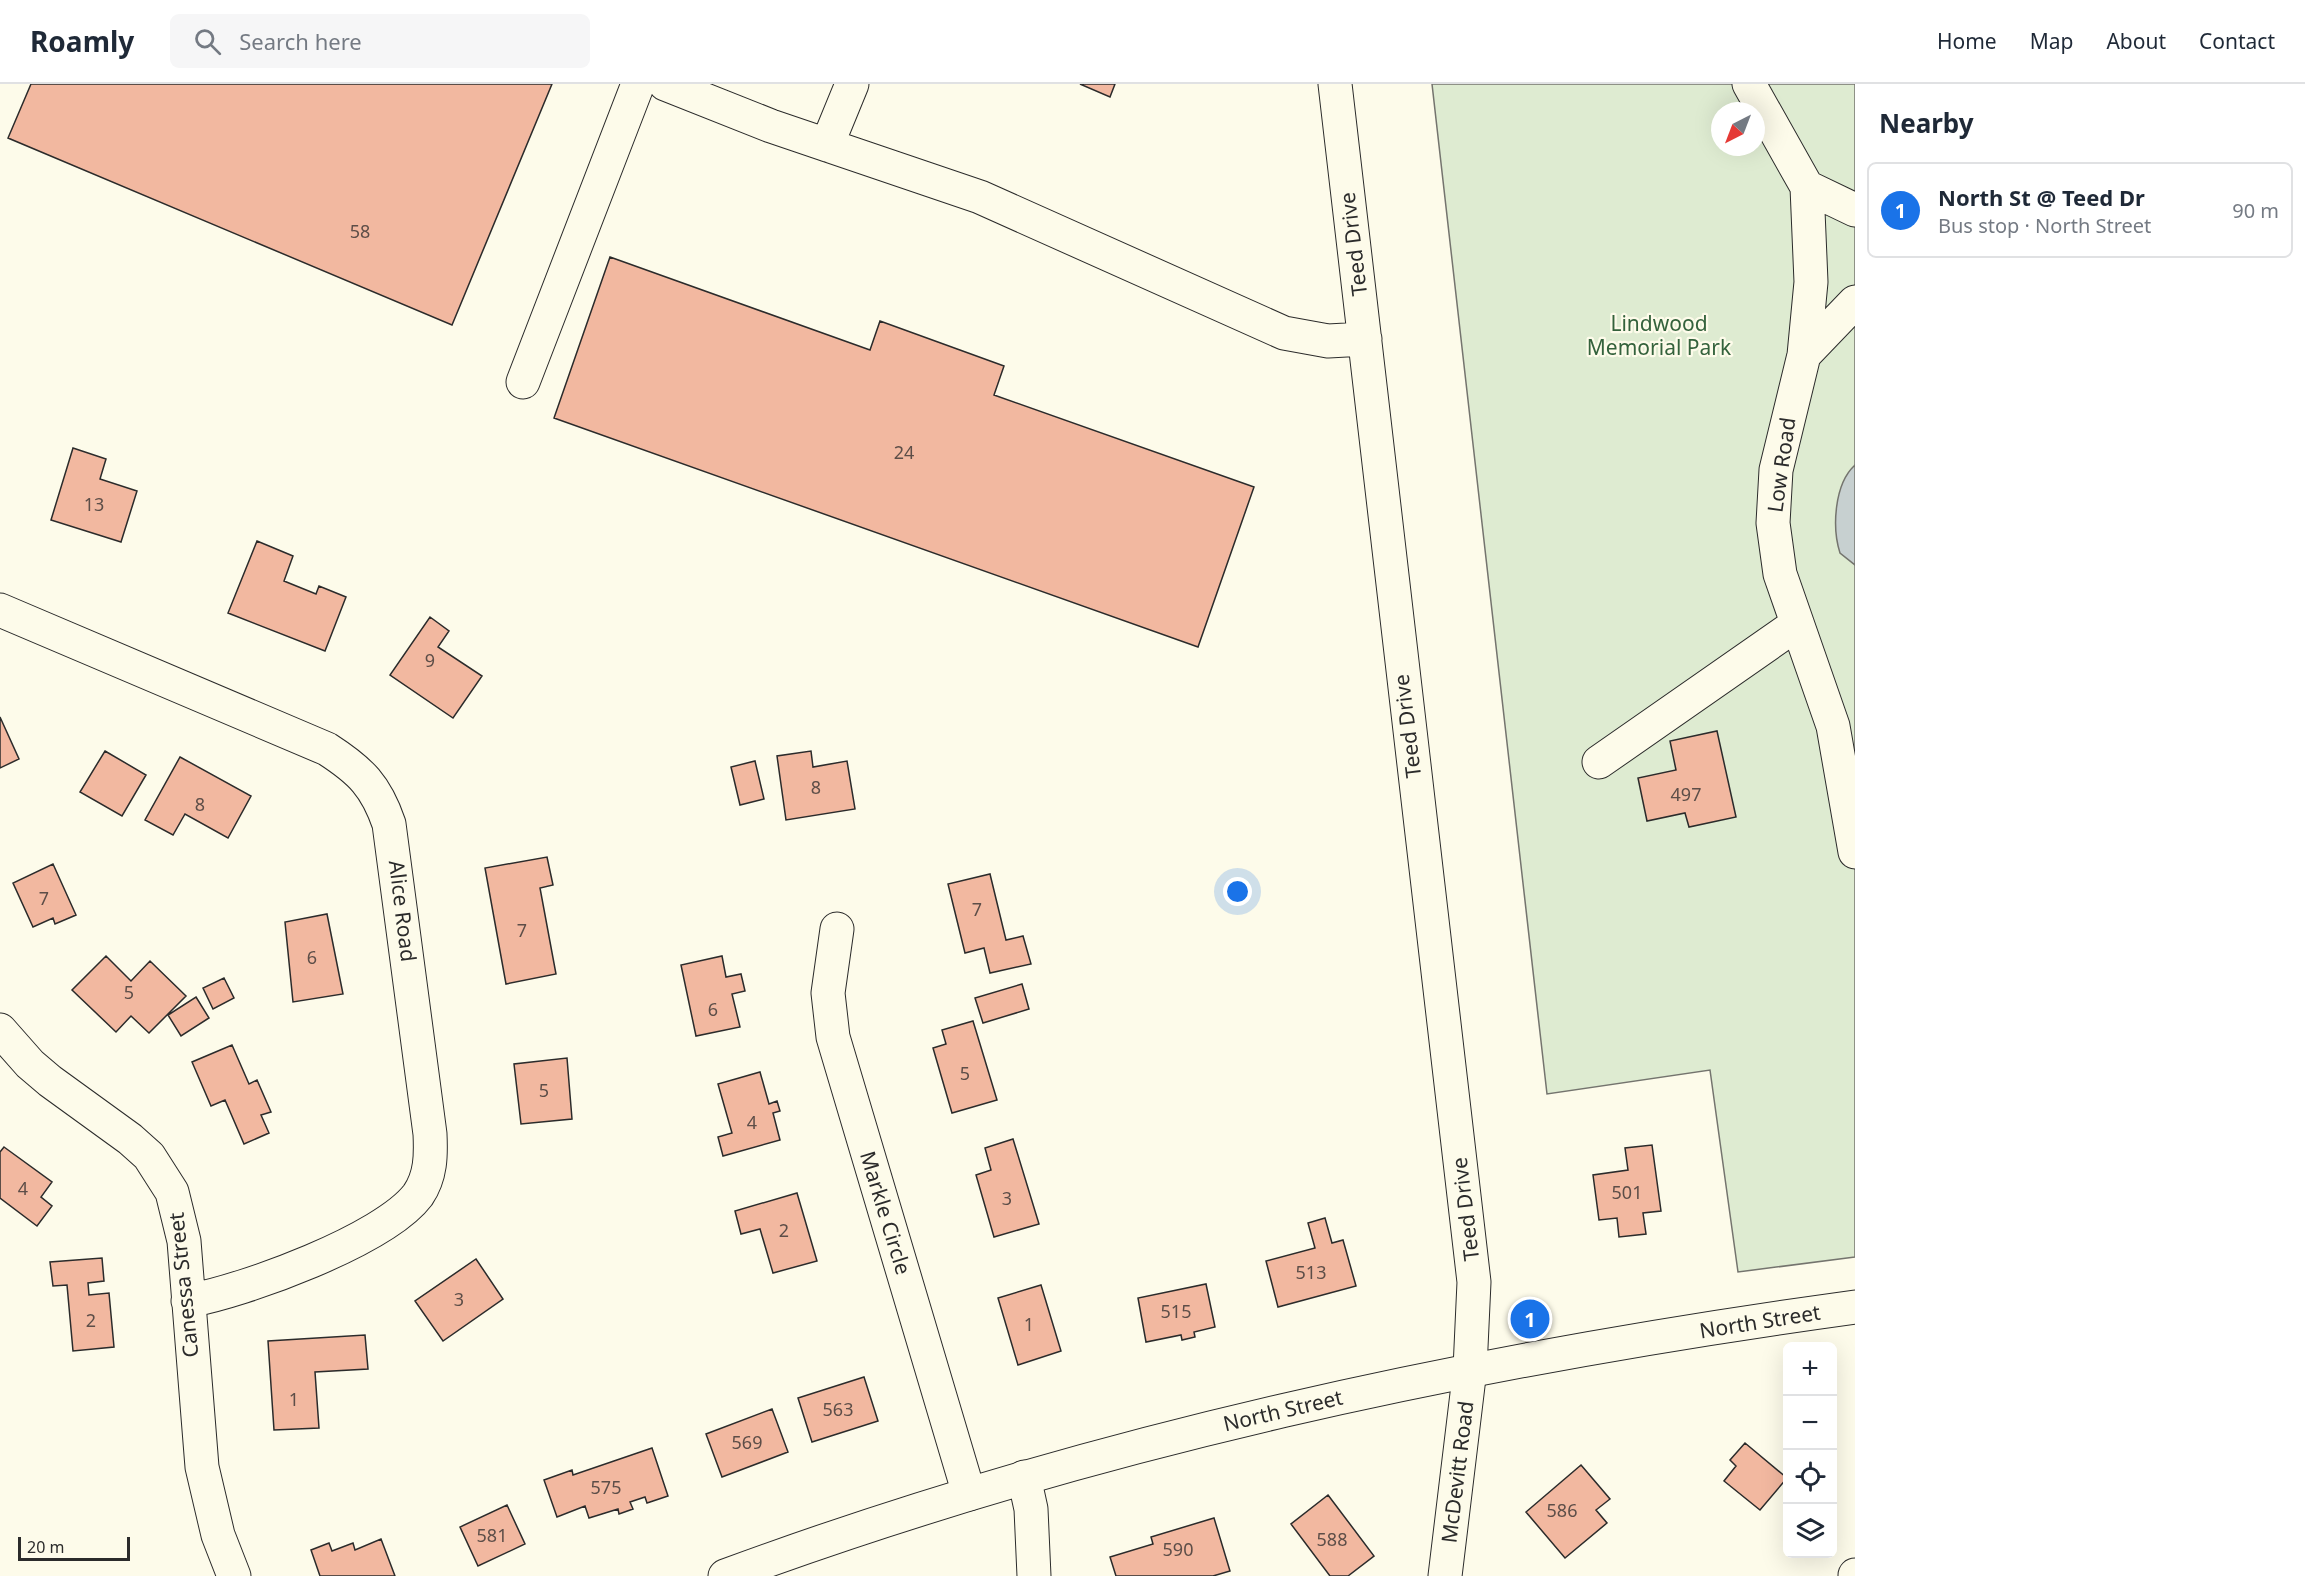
<!DOCTYPE html>
<html lang="en">
<head>
<meta charset="utf-8">
<style>
	body { margin:0; font-family:"Noto Sans",sans-serif; background:#f6f6f7; color:#1f2937 }
	.controls { position:absolute; right:18px; bottom:18px; display:grid; overflow:hidden; border-radius:9px; box-shadow:0 6px 24px #0002 }
	.controls button { width:54px; height:54px; display:grid; place-items:center; padding:0; border:0; border-bottom:2px solid #e0e1e3; background:#fff; color:#1f2937; font:30px sans-serif }
	.compass { position:absolute; left:1711px; top:18px; width:54px; height:54px; border-radius:50%; background:#fff; box-shadow:0 6px 24px #0002; rotate:222deg }
	.scale { position:absolute; left:18px; bottom:15px; width:112px; box-sizing:border-box; padding-left:6px; border:3px solid #2b2b2b; border-top:0; font-size:16px; line-height:21px; white-space:nowrap; color:#2b2b2b; -webkit-text-stroke:4px #fdfbea; paint-order:stroke }
	.you { position:absolute; left:1238px; top:808px; width:21px; height:21px; margin:-15px; border:4px solid #fff; border-radius:50%; background:#1a73e8; box-shadow:0 0 0 9px #1a73e833 }
	.badge { display:grid; place-items:center; width:39px; height:39px; border-radius:50%; background:#1a73e8; color:#fff; font-size:20px; font-weight:700 }
	.pin { position:absolute; translate:-50% -50%; border:3px solid #fff; box-shadow:0 2px 6px #0006 }
	.list { margin:0; padding:0; list-style:none }
	h2 { display:flex; justify-content:space-between; align-items:center; height:78px; margin:0; padding:0 24px; font-size:26px }
	h2 small { font-size:20px; font-weight:400; color:#747a83 }
	.list li { display:grid; grid-template-columns:39px 1fr auto; gap:18px; align-items:center; box-sizing:border-box; height:96px; margin:0 12px 12px; padding:0 12px; border:2px solid #e0e1e3; border-radius:9px }
	.list b { display:block; font-size:22px; white-space:nowrap }
	.list p { margin:0; font-size:20px; white-space:nowrap; color:#747a83 }
	.list em { font-size:20px; font-style:normal; color:#747a83 }
	.icon { flex:none; width:33px; height:33px; fill:none; stroke:currentColor; stroke-width:2; stroke-linecap:round; stroke-linejoin:round }
	.map { position:relative; flex:none; width:1855px; height:1492px; overflow:hidden }
	header { display:flex; align-items:center; gap:36px; box-sizing:border-box; height:84px; padding:0 30px; background:#fff; border-bottom:2px solid #e0e1e3 }
	header strong { font-size:28px }
	nav { display:flex; gap:33px; margin-inline-start:auto; font-size:21px }
	.search { width:420px; height:54px; background:#f6f6f7; display:flex; align-items:center; gap:15px; box-sizing:border-box; padding:0 21px; border-radius:9px; color:#747a83; font-size:22px }
	main { display:flex }
	aside { flex:1; background:#fff }
	.map>svg:first-child { display:block }
	.green { fill:#deebd1; stroke:#74746e; stroke-width:1.5; fill-rule:evenodd }
	.water { fill:#c7d0d0; stroke:#74746e; stroke-width:1.5 }
	.building { fill:#f2b8a0; stroke:#2b2b2b; stroke-width:1.5 }
	.lines { fill:none; stroke-linecap:round; stroke-linejoin:round }
	.minor-casing { stroke:#2b2b2b; stroke-width:35 }
	.major-casing { stroke:#2b2b2b; stroke-width:35 }
	.minor { stroke:#fdfbea; stroke-width:33 }
	.major { stroke:#fdfbea; stroke-width:33 }
	.labels { text-anchor:middle; stroke-width:4.5; stroke-linejoin:round; paint-order:stroke }
	.number-label { font-size:18px; fill:#5d4e48 }
	.street-label { font-size:21px; fill:#2b2b2b; stroke:#fdfbea }
	.park-label { font-size:21px; fill:#34623c; stroke:#fdfbea }
</style>
</head>
<body>
<header>
<strong>Roamly</strong>
<div class="search"><svg class="icon" aria-label="search" viewBox="0 0 24 24"><circle cx="10" cy="10" r="6"/><path d="M15 15l6 6"/></svg>Search here</div>
<nav><a>Home</a><a>Map</a><a>About</a><a>Contact</a></nav>
</header>
<main>
<div class="map">
<svg width="1855" height="1492" viewBox="0 0 1855 1492">
	<rect width="100%" height="100%" fill="#fdfbea"/>
	<path class="green" d="M 1432,0 L 1855,0 L 1855,1173 L 1738,1188 L 1710,986 L 1547,1010 ZM 1720,27 L 1756,27 L 1756,63 L 1720,63 Z"/>
	<path class="water" d="M 1855,381 L 1855,481 L 1840,469 C 1832,444 1834,400 1855,381 Z"/>
	<path class="building" d="M 31,0 L 552,0 L 452,241 L 8,54 Z
		M 1080,0 L 1115,0 L 1110,13 Z
		M 610,173 L 870,266 L 880,237 L 1004,282 L 994,311 L 1254,403 L 1198,563 L 554,334 Z
		M 73,364 L 106,375 L 100,395 L 137,407 L 121,458 L 51,436 Z
		M 257,457 L 293,472 L 284,497 L 316,510 L 319,502 L 346,513 L 325,567 L 228,529 Z
		M 430,533 L 449,547 L 438,563 L 482,592 L 453,634 L 390,591 Z
		M 0,633 L 19,675 L 0,684 Z
		M 1717,647 L 1736,733 L 1689,743 L 1685,729 L 1647,737 L 1638,694 L 1676,686 L 1670,657 Z
		M 105,667 L 146,691 L 122,732 L 80,708 Z
		M 811,667 L 813,683 L 847,677 L 855,725 L 786,736 L 777,672 Z
		M 180,673 L 251,712 L 228,754 L 185,730 L 173,751 L 145,736 Z
		M 755,677 L 764,715 L 740,721 L 731,683 Z
		M 547,773 L 553,801 L 540,804 L 556,890 L 506,900 L 485,784 Z
		M 53,780 L 76,831 L 55,840 L 53,834 L 33,843 L 13,799 Z
		M 990,790 L 1006,856 L 1023,852 L 1031,880 L 990,889 L 984,864 L 965,869 L 948,800 Z
		M 327,830 L 343,910 L 293,918 L 285,838 Z
		M 106,872 L 131,897 L 150,877 L 186,912 L 149,949 L 131,932 L 116,948 L 72,906 Z
		M 722,872 L 726,893 L 741,890 L 745,907 L 732,910 L 740,943 L 696,952 L 681,881 Z
		M 224,894 L 234,914 L 213,925 L 203,904 Z
		M 1022,900 L 1029,925 L 983,939 L 975,914 Z
		M 196,913 L 209,934 L 181,952 L 168,931 Z
		M 973,937 L 997,1016 L 952,1029 L 933,964 L 946,960 L 942,946 Z
		M 232,961 L 249,1000 L 257,996 L 271,1028 L 261,1031 L 269,1049 L 244,1060 L 225,1016 L 211,1022 L 192,978 Z
		M 567,974 L 572,1035 L 521,1040 L 514,980 Z
		M 760,988 L 769,1020 L 777,1017 L 780,1027 L 773,1029 L 780,1056 L 723,1072 L 718,1053 L 732,1049 L 718,1000 Z
		M 1013,1055 L 1039,1140 L 994,1153 L 976,1091 L 991,1086 L 985,1064 Z
		M 1652,1061 L 1661,1127 L 1643,1129 L 1646,1150 L 1619,1153 L 1617,1134 L 1599,1136 L 1593,1091 L 1628,1086 L 1625,1064 Z
		M 4,1063 L 52,1098 L 41,1113 L 52,1122 L 37,1142 L 0,1114 L 0,1068 Z
		M 797,1109 L 817,1177 L 773,1189 L 760,1145 L 741,1150 L 735,1127 Z
		M 1325,1134 L 1332,1159 L 1343,1156 L 1356,1202 L 1278,1223 L 1266,1177 L 1315,1164 L 1308,1139 Z
		M 102,1174 L 104,1197 L 88,1199 L 89,1211 L 109,1209 L 114,1263 L 73,1267 L 67,1201 L 53,1202 L 50,1178 Z
		M 476,1175 L 503,1215 L 443,1257 L 415,1217 Z
		M 1206,1200 L 1215,1243 L 1194,1248 L 1195,1253 L 1182,1256 L 1181,1251 L 1146,1258 L 1138,1214 Z
		M 1041,1201 L 1061,1267 L 1018,1281 L 998,1214 Z
		M 365,1251 L 368,1285 L 315,1288 L 319,1344 L 274,1346 L 268,1257 Z
		M 864,1293 L 878,1337 L 812,1358 L 798,1314 Z
		M 772,1325 L 788,1368 L 722,1393 L 706,1350 Z
		M 1745,1359 L 1787,1394 L 1760,1426 L 1724,1397 L 1736,1382 L 1730,1376 Z
		M 652,1364 L 668,1412 L 647,1419 L 645,1413 L 630,1418 L 633,1425 L 619,1430 L 618,1425 L 589,1434 L 585,1422 L 557,1433 L 544,1396 L 572,1386 L 573,1391 Z
		M 1581,1381 L 1610,1415 L 1596,1426 L 1607,1439 L 1565,1474 L 1526,1428 Z
		M 1328,1411 L 1374,1472 L 1348,1492 L 1330,1492 L 1291,1440 Z
		M 507,1421 L 525,1460 L 478,1482 L 460,1443 Z
		M 1214,1434 L 1230,1487 L 1213,1492 L 1116,1492 L 1110,1473 L 1153,1460 L 1151,1453 Z
		M 381,1455 L 395,1492 L 320,1492 L 311,1466 L 329,1459 L 332,1467 L 353,1459 L 355,1466 Z"/>
	<g class="lines">
		<g class="minor-casing">
			<path id="minor" d="M 665,0 L 771,42 L 980,113 L 1284,249 L 1328,257 L 1365,255
				M 1335,0 L 1474,1198 L 1470,1285 L 1445,1492
				M 1749,0 L 1807,103 L 1811,198 L 1804,271 L 1776,386 L 1773,439 L 1780,490 L 1833,642 L 1855,768
				M 827,61 L 852,0
				M 1807,103 L 1855,126
				M 1804,271 L 1855,218
				M 523,298 L 638,0
				M 0,526 L 327,665 C 361,687 376,702 389,740 L 430,1050 C 431,1071 431,1092 418,1111 C 384,1156 244,1207 188,1217
				M 1599,678 L 1797,540
				M 837,845 L 828,909 L 833,953 L 969,1410
				M 0,946 L 30,980 L 50,997 L 130,1055 L 149,1072 L 172,1108 L 184,1157 L 202,1383 L 218,1451 L 234,1492
				M 1024,1393 L 1031,1425 L 1034,1492
				M 1855,1492 L 1855,1491"/>
		</g>
		<g class="major-casing">
			<path id="major" d="M 725,1492 C 1090,1357 1470,1276 1855,1223"/>
		</g>
		<use href="#minor" class="minor"/>
		<use href="#major" class="major"/>
	</g>
	<g class="labels">
		<g class="number-label">
			<text x="360" y="154">58</text>
			<text x="904" y="375">24</text>
			<text x="94" y="427">13</text>
			<text x="430" y="583">9</text>
			<text x="816" y="710">8</text>
			<text x="1686" y="717">497</text>
			<text x="200" y="727">8</text>
			<text x="44" y="821">7</text>
			<text x="977" y="832">7</text>
			<text x="522" y="853">7</text>
			<text x="312" y="880">6</text>
			<text x="129" y="915">5</text>
			<text x="713" y="932">6</text>
			<text x="965" y="996">5</text>
			<text x="544" y="1013">5</text>
			<text x="752" y="1045">4</text>
			<text x="23" y="1111">4</text>
			<text x="1627" y="1115">501</text>
			<text x="1007" y="1121">3</text>
			<text x="784" y="1153">2</text>
			<text x="1311" y="1195">513</text>
			<text x="459" y="1222">3</text>
			<text x="1176" y="1234">515</text>
			<text x="91" y="1243">2</text>
			<text x="1029" y="1247">1</text>
			<text x="294" y="1322">1</text>
			<text x="838" y="1332">563</text>
			<text x="747" y="1365">569</text>
			<text x="606" y="1410">575</text>
			<text x="1562" y="1433">586</text>
			<text x="492" y="1458">581</text>
			<text x="1332" y="1462">588</text>
			<text x="1178" y="1472">590</text>
		</g>
		<g class="street-label">
			<text transform="translate(1354 160) rotate(-97)" y="7">Teed Drive</text>
			<text transform="translate(1782 381) rotate(-82)" y="7">Low Road</text>
			<text transform="translate(1408 642) rotate(-97)" y="7">Teed Drive</text>
			<text transform="translate(402 827) rotate(83)" y="7">Alice Road</text>
			<text transform="translate(1466 1125) rotate(-97)" y="7">Teed Drive</text>
			<text transform="translate(885 1129) rotate(73)" y="7">Markle Circle</text>
			<text transform="translate(184 1201) rotate(-96)" y="7">Canessa Street</text>
			<text transform="translate(1760 1238) rotate(-9)" y="7">North Street</text>
			<text transform="translate(1283 1327) rotate(-13)" y="7">North Street</text>
			<text transform="translate(1458 1388) rotate(-83)" y="7">McDevitt Road</text>
		</g>
		<g class="park-label">
			<text x="1659" y="247">Lindwood<tspan x="1659" dy="24">Memorial Park</tspan></text>
		</g>
	</g>
</svg>
<div class="controls">
<button>+</button>
<button>−</button>
<button><svg class="icon" aria-label="locate" viewBox="0 0 24 24"><circle cx="12" cy="12" r="6"/><path d="M12 2v4M12 18v4M2 12h4M18 12h4"/></svg></button>
<button><svg class="icon" aria-label="layers" viewBox="0 0 24 24"><path d="M12 4l9 5-9 5-9-5zM3 14l9 5 9-5"/></svg></button>
</div>
<svg class="compass" viewBox="-18 -18 36 36"><path d="M0-13l5 13h-10z" fill="#e53935"/><path d="M0 13l5-13h-10z" fill="#747a83"/></svg>
<div class="scale">20 m</div>
<div class="you"></div>
<div class="pin badge" style="left:1530px;top:1235px">1</div>
</div>
<aside>
<h2>Nearby<small></small></h2>
<ul class="list">
<li><span class="badge">1</span><div><b>North St @ Teed Dr</b><p>Bus stop · North Street</p></div><em>90 m</em></li>
</ul>
</aside>
</main>
</body>
</html>
